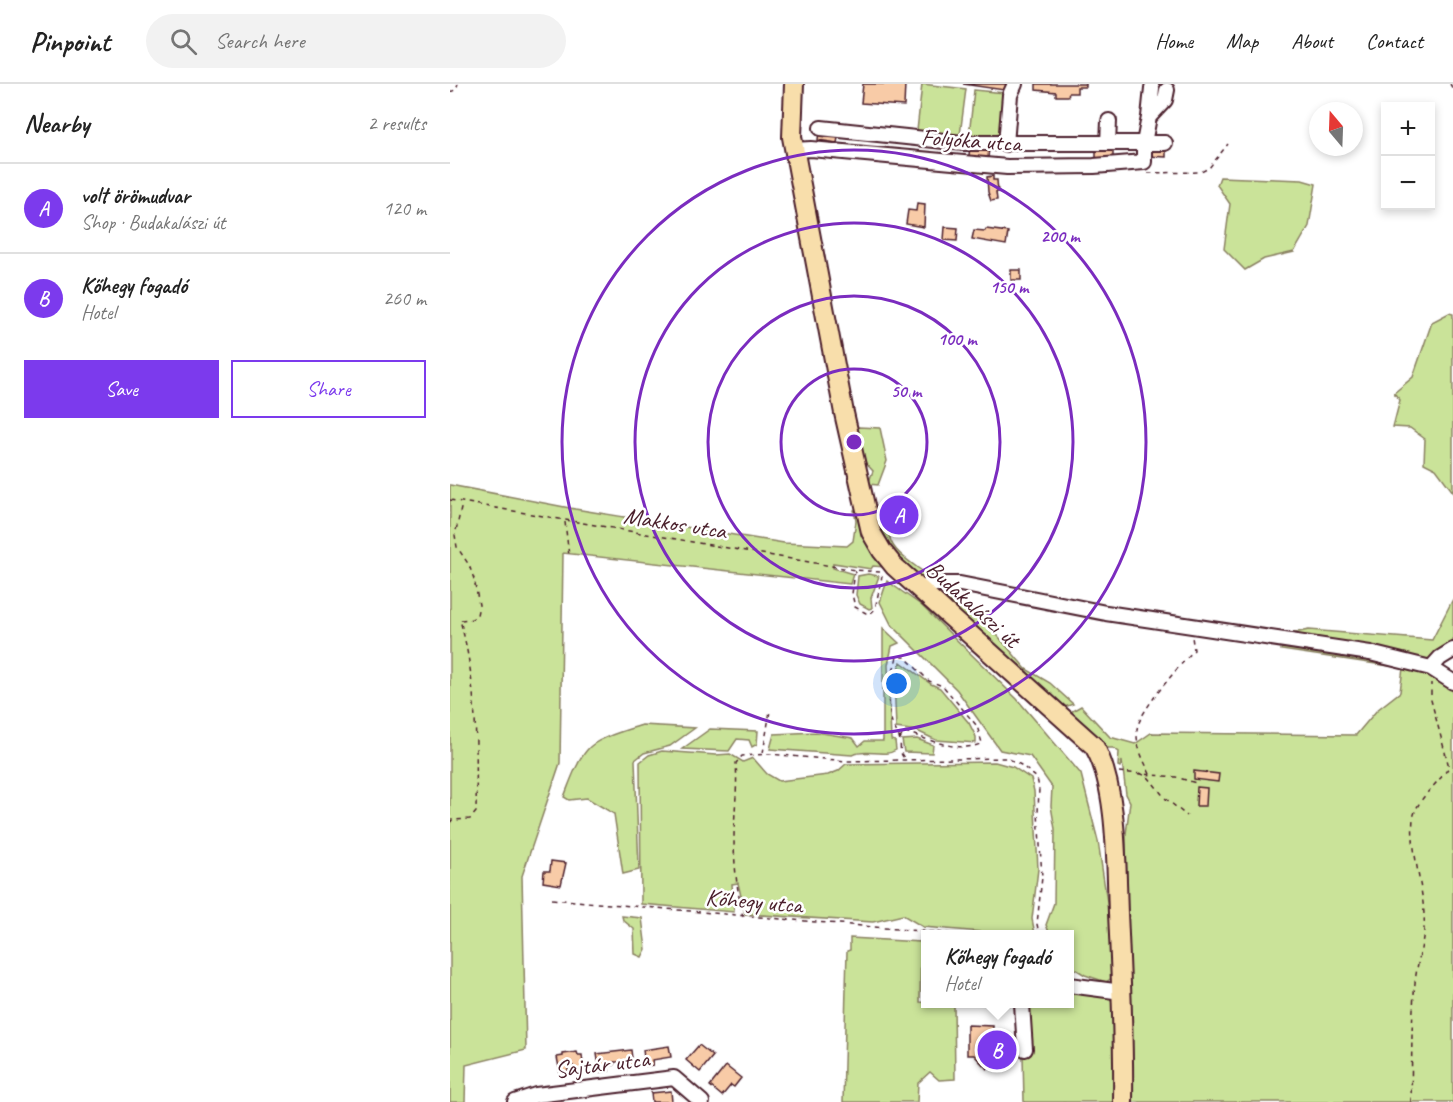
<!DOCTYPE html>
<html lang="en">
<head>
<meta charset="utf-8">
<style>
	body { margin:0; font-family:Caveat,sans-serif; background:#f2f2f2; color:#222 }
	.controls { position:absolute; right:18px; top:18px; display:grid; overflow:hidden; border-radius:0px; box-shadow:0 3px 9px #0003 }
	.controls button { width:54px; height:54px; display:grid; place-items:center; padding:0; border:0; border-bottom:2px solid #e0e0e0; background:#fff; color:#222; font:30px sans-serif }
	.compass { position:absolute; left:859px; top:18px; width:54px; height:54px; border-radius:50%; background:#fff; box-shadow:0 3px 9px #0003; rotate:341deg }
	.you { position:absolute; left:447px; top:600px; width:21px; height:21px; margin:-15px; border:4px solid #fff; border-radius:50%; background:#1a73e8; box-shadow:0 0 0 9px #1a73e833 }
	.badge { display:grid; place-items:center; width:39px; height:39px; border-radius:50%; background:#7c3aed; color:#fff; font-size:20px; font-weight:700 }
	.pin { position:absolute; translate:-50% -50%; border:3px solid #fff; box-shadow:0 2px 6px #0006 }
	.popup { position:absolute; left:471px; top:846px; width:153px; height:78px; box-sizing:border-box; display:grid; place-content:center; border-radius:0px; background:#fff; filter:drop-shadow(0 2px 4px #0005); font-size:20px; white-space:nowrap; color:#767676 }
	.popup b { font-size:22px; color:#222 }
	.popup::after { content:''; position:absolute; left:50%; top:100%; margin-left:-12px; border:12px solid transparent; border-top-color:#fff }
	.list { margin:0; padding:0; list-style:none }
	h2 { display:flex; justify-content:space-between; align-items:center; height:78px; margin:0; padding:0 24px; font-size:26px }
	h2 small { font-size:20px; font-weight:400; color:#767676 }
	.list li { display:grid; grid-template-columns:39px 1fr auto; gap:18px; align-items:center; box-sizing:border-box; height:90px; padding:0 24px; border-top:2px solid #e0e0e0 }
	.list b { display:block; font-size:22px; white-space:nowrap }
	.list p { margin:0; font-size:20px; white-space:nowrap; color:#767676 }
	.list em { font-size:20px; font-style:normal; color:#767676 }
	.actions { display:flex; gap:12px; padding:18px 24px }
	.actions a { flex:1; padding:14px 0; border:2px solid #7c3aed; border-radius:0px; text-align:center; font-size:21px; color:#7c3aed }
	.actions .main { background:#7c3aed; color:#fff }
	.icon { flex:none; width:33px; height:33px; fill:none; stroke:currentColor; stroke-width:2; stroke-linecap:round; stroke-linejoin:round }
	.map { position:relative; flex:none; width:1003px; height:1018px; overflow:hidden }
	header { display:flex; align-items:center; gap:36px; box-sizing:border-box; height:84px; padding:0 30px; background:#fff; border-bottom:2px solid #e0e0e0 }
	header strong { font-size:28px }
	nav { display:flex; gap:33px; margin-inline-start:auto; font-size:21px }
	.search { width:420px; height:54px; background:#f2f2f2; display:flex; align-items:center; gap:15px; box-sizing:border-box; padding:0 21px; border-radius:33px; color:#767676; font-size:22px }
	main { display:flex }
	aside { flex:1; background:#fff }
	.map>svg:first-child { display:block }
	.green { fill:#cae399; stroke:#8a8162; stroke-width:1.5 }
	.building { fill:#f8cba7; stroke:#4a1f2b; stroke-width:1.5 }
	.lines { fill:none; stroke-linecap:round; stroke-linejoin:round }
	.minor-casing { stroke:#4a1f2b; stroke-width:18 }
	.major-casing { stroke:#4a1f2b; stroke-width:22 }
	.path { stroke:#4a1f2b; stroke-width:1.5; stroke-dasharray:4.5 4.5; stroke-linecap:butt }
	.minor { stroke:#fff; stroke-width:14 }
	.major { stroke:#f8deab; stroke-width:18 }
	.ring { fill:none; stroke:#7b2cbf; stroke-width:3 }
	.labels { text-anchor:middle; stroke-width:5; stroke-linejoin:round; paint-order:stroke }
	.street-label { font-size:24px; fill:#4a1f2b; stroke:#fff }
	.centre { fill:#7b2cbf; stroke:#fff; stroke-width:3 }
	.ring-label { font-size:18px; text-anchor:middle; font-weight:bold; fill:#7b2cbf; stroke:#fff; stroke-width:5; stroke-linejoin:round; paint-order:stroke }
</style>
</head>
<body>
<header>
<strong>Pinpoint</strong>
<div class="search"><svg class="icon" aria-label="search" viewBox="0 0 24 24"><circle cx="10" cy="10" r="6"/><path d="M15 15l6 6"/></svg>Search here</div>
<nav><a>Home</a><a>Map</a><a>About</a><a>Contact</a></nav>
</header>
<main>
<aside>
<h2>Nearby<small>2 results</small></h2>
<ul class="list">
<li><span class="badge">A</span><div><b>volt örömudvar</b><p>Shop · Budakalászi út</p></div><em>120 m</em></li>
<li><span class="badge">B</span><div><b>Kőhegy fogadó</b><p>Hotel</p></div><em>260 m</em></li>
</ul>
<div class="actions"><a class="main">Save</a><a>Share</a></div>
</aside>
<div class="map">
<svg width="1003" height="1018" viewBox="0 0 1003 1018">
	<rect width="100%" height="100%" fill="#fff"/>
	<filter id="ink" filterUnits="userSpaceOnUse"><feTurbulence type="fractalNoise" baseFrequency=".0167" numOctaves="2"/><feDisplacementMap in="SourceGraphic" scale="12" xChannelSelector="R" yChannelSelector="G"/><feConvolveMatrix kernelMatrix="1 2 1 2 8 2 1 2 1" color-interpolation-filters="sRGB"/></filter>
	<g filter="url(#ink)">
		<path class="green" d="M 472,0 L 516,5 L 510,51 L 467,47 Z
			M 524,6 L 555,9 L 550,55 L 519,52 Z
			M 770,93 L 852,96 L 866,100 L 859,142 L 844,168 L 814,175 L 795,186 L 774,165 L 780,120 L 767,101 Z
			M 999,229 L 1003,230 L 1003,408 L 986,385 L 974,379 L 975,355 L 960,344 L 943,343 L 950,316 L 944,309 L 963,293 L 982,238 Z
			M 408,343 L 430,344 L 437,377 L 428,401 L 418,400 L 423,387 L 411,374 Z
			M 0,401 L 125,425 L 334,459 L 397,462 L 403,457 L 406,437 L 404,426 L 409,425 L 434,483 L 423,482 L 421,485 L 383,479 L 383,484 L 403,490 L 400,500 L 113,469 L 110,679 L 72,792 L 76,966 L 16,981 L 15,1018 L 0,1018 Z
			M 428,429 L 440,441 C 434,464 459,477 475,489 L 473,494 L 460,491 L 434,460 L 425,430 Z
			M 418,490 L 429,492 L 421,514 L 422,524 L 419,525 L 410,520 L 406,511 L 408,492 Z
			M 437,497 L 471,521 L 567,615 L 631,690 L 648,757 L 662,852 L 663,893 L 656,898 L 635,891 L 619,881 L 619,850 L 600,850 L 596,841 L 604,819 L 605,745 L 601,722 L 602,703 L 580,672 L 550,666 L 507,606 L 441,540 L 430,518 Z
			M 501,509 C 517,515 520,536 537,539 L 576,585 L 600,599 L 623,620 L 612,624 L 525,545 L 496,514 Z
			M 1003,515 L 1003,564 L 981,584 L 1003,598 L 1003,1018 L 680,1018 L 676,750 L 680,718 L 676,710 L 672,677 L 670,683 L 668,682 L 669,668 L 663,664 L 653,664 L 617,630 L 631,622 L 660,653 L 685,660 L 701,649 L 906,651 L 927,626 L 950,608 L 953,584 L 831,566 L 837,550 L 859,546 L 982,556 Z
			M 433,544 L 449,559 L 442,562 L 438,581 L 441,656 L 445,657 L 446,666 C 434,674 416,664 402,671 L 320,665 L 324,650 L 366,648 L 403,654 L 409,662 L 415,657 L 433,657 Z
			M 451,578 L 481,600 L 490,604 L 519,639 L 526,653 L 526,659 L 486,656 L 467,647 L 446,644 L 444,593 Z
			M 192,641 L 245,644 L 220,662 L 194,669 L 185,676 L 189,786 L 173,790 L 164,730 L 137,714 L 119,716 L 114,713 C 120,698 126,679 137,666 C 146,654 177,646 192,641 Z
			M 260,645 L 308,647 L 307,660 L 302,663 L 299,656 L 287,655 L 279,667 L 232,665 Z
			M 467,655 L 483,661 L 482,669 L 454,668 L 452,656 Z
			M 212,667 L 266,671 L 280,670 L 293,678 L 303,674 L 317,690 L 329,697 L 378,691 L 388,687 L 396,680 L 545,678 L 563,683 L 581,695 L 584,707 L 588,785 L 582,835 L 585,850 L 555,850 L 473,843 L 453,831 L 423,838 L 295,830 L 288,799 L 282,800 L 284,828 L 191,820 L 190,678 L 199,671 Z
			M 172,832 L 192,834 L 196,865 L 192,873 L 185,870 L 184,845 L 173,836 Z
			M 400,854 L 471,858 L 470,918 L 504,920 L 505,995 L 489,996 L 480,988 L 468,999 L 467,1018 L 393,1018 L 397,867 L 400,866 Z
			M 619,907 L 658,910 C 672,931 658,947 667,966 L 666,1018 L 574,1018 L 573,972 L 578,965 L 576,920 L 619,920 Z"/>
		<path class="building" d="M 413,0 L 455,0 L 454,22 L 411,19 Z
			M 513,0 L 562,0 L 561,7 Z
			M 586,0 L 636,0 L 636,3 L 627,3 L 627,9 L 619,9 L 618,12 L 606,12 L 606,8 L 586,6 Z
			M 369,46 L 389,49 L 387,59 L 368,56 Z
			M 520,61 L 539,63 L 538,74 L 519,72 Z
			M 646,62 L 663,62 L 663,74 L 646,74 Z
			M 698,63 L 716,64 L 716,73 L 697,72 Z
			M 543,92 L 543,96 L 547,96 L 548,108 L 546,108 L 547,116 L 541,117 L 538,108 L 537,93 Z
			M 467,119 L 475,120 L 474,143 L 456,140 L 458,126 L 466,127 Z
			M 495,143 L 508,144 L 507,157 L 494,156 Z
			M 536,145 L 558,148 L 556,161 L 522,155 L 524,146 L 535,147 Z
			M 561,186 L 571,186 L 571,196 L 561,196 Z
			M 744,687 L 769,690 L 768,698 L 744,695 Z
			M 747,703 L 757,704 L 756,722 L 746,722 Z
			M 101,777 L 116,779 L 111,801 L 93,798 L 94,787 L 100,787 Z
			M 517,941 L 543,942 L 543,956 L 530,956 L 529,966 L 533,970 L 537,966 L 545,975 L 537,985 L 524,971 L 517,971 Z
			M 249,961 L 263,972 L 250,988 L 236,976 Z
			M 219,962 L 221,973 L 202,976 L 203,981 L 195,982 L 193,966 Z
			M 181,966 L 183,983 L 170,985 L 170,978 L 164,978 L 164,981 L 158,982 L 159,987 L 150,988 L 147,970 Z
			M 127,968 L 128,971 L 132,971 L 134,989 L 125,990 L 123,982 L 118,983 L 118,988 L 110,989 L 107,973 L 113,972 L 113,970 Z
			M 276,982 L 291,994 L 284,1003 L 281,1001 L 272,1012 L 260,1002 Z
			M 221,1007 L 222,1018 L 202,1018 L 201,1009 Z"/>
		<g class="lines">
			<g class="minor-casing">
				<path id="minor" d="M 699,33 L 702,4
					M 658,59 L 659,37
					M 715,59 L 694,59 L 699,33 L 715,16 L 717,6
					M 556,60 L 560,11 L 565,0
					M 344,66 L 361,65 L 557,83 L 644,82 L 694,78 L 694,59 L 513,59 L 371,44
					M 470,505 L 483,500 L 510,500 L 656,529 L 920,569 L 981,584 L 1003,598
					M 981,584 L 990,574 L 1003,566
					M 619,901 L 672,908
					M 572,920 L 575,965
					M 65,1018 L 86,1011 L 224,994 L 252,1018"/>
			</g>
			<g class="major-casing">
				<path id="major" d="M 344,0 L 342,53 L 394,329 L 421,448 L 432,467 L 444,482 L 644,662 C 668,702 666,782 668,829 C 671,892 674,955 673,1018"/>
			</g>
			<path class="path" d="M 1000,0 L 1003,5
				M 0,8 L 5,6 L 8,0
				M 698,89 L 751,88 L 759,84 L 778,60
				M 0,416 L 405,486 L 430,488
				M 115,438 L 119,472
				M 405,487 L 402,510 L 405,523 L 416,529 L 421,529 L 425,525 L 432,492
				M 450,655 L 453,649 L 456,648 C 475,655 513,670 532,659 L 527,642 L 493,602 L 479,597 L 455,573 L 447,573 C 441,594 436,617 442,639 C 444,645 449,650 450,657 C 451,665 449,668 454,674
				M 313,669 L 320,627
				M 669,688 L 726,693 L 746,699
				M 690,689 L 699,694 L 715,714 L 737,732
				M 700,690 C 693,675 686,663 687,646 C 688,628 731,580 744,566 L 742,553
				M 0,739 L 2,736 L 20,735 L 26,728 C 27,664 27,598 10,536 L 22,535 L 27,531 L 29,521 L 24,495 L 19,481 L 7,463 L 5,451 L 12,420
				M 102,815 L 504,850
				M 293,833 C 287,807 284,780 284,754 C 284,728 288,704 286,679 L 292,672 L 319,670 L 397,677 L 557,674 L 571,681 L 587,694 L 589,704 L 588,729 L 592,793 L 587,840 L 589,850
				M 961,1018 C 962,979 961,938 965,899 C 967,876 976,854 974,831 C 973,802 960,764 963,735 C 966,715 989,699 999,683 L 981,616 L 981,599"/>
			<use href="#minor" class="minor"/>
			<use href="#major" class="major"/>
		</g>
	</g>
	<g class="ring">
		<circle cx="404" cy="358" r="73"/>
		<circle cx="404" cy="358" r="146"/>
		<circle cx="404" cy="358" r="219"/>
		<circle cx="404" cy="358" r="292"/>
	</g>
	<g class="labels">
		<g class="street-label">
			<text transform="translate(521 56) rotate(4)" y="8">Folyóka utca</text>
			<text transform="translate(225 439) rotate(9)" y="8">Makkos utca</text>
			<text transform="translate(523 520) rotate(42)" y="8">Budakalászi út</text>
			<text transform="translate(304 817) rotate(5)" y="8">Kőhegy utca</text>
			<text transform="translate(152 980) rotate(-7)" y="8">Sajtár utca</text>
		</g>
	</g>
	<circle cx="404" cy="358" r="9" class="centre"/>
	<g class="ring-label">
		<text x="610" y="158">200 m</text>
		<text x="559" y="209">150 m</text>
		<text x="507" y="261">100 m</text>
		<text x="456" y="313">50 m</text>
	</g>
</svg>
<div class="controls">
<button>+</button>
<button>−</button>
</div>
<svg class="compass" viewBox="-18 -18 36 36"><path d="M0-13l5 13h-10z" fill="#e53935"/><path d="M0 13l5-13h-10z" fill="#767676"/></svg>
<div class="you"></div>
<div class="pin badge" style="left:449px;top:431px">A</div>
<div class="pin badge" style="left:547px;top:966px">B</div>
<div class="popup"><b>Kőhegy fogadó</b>Hotel</div>
</div>
</main>
</body>
</html>
